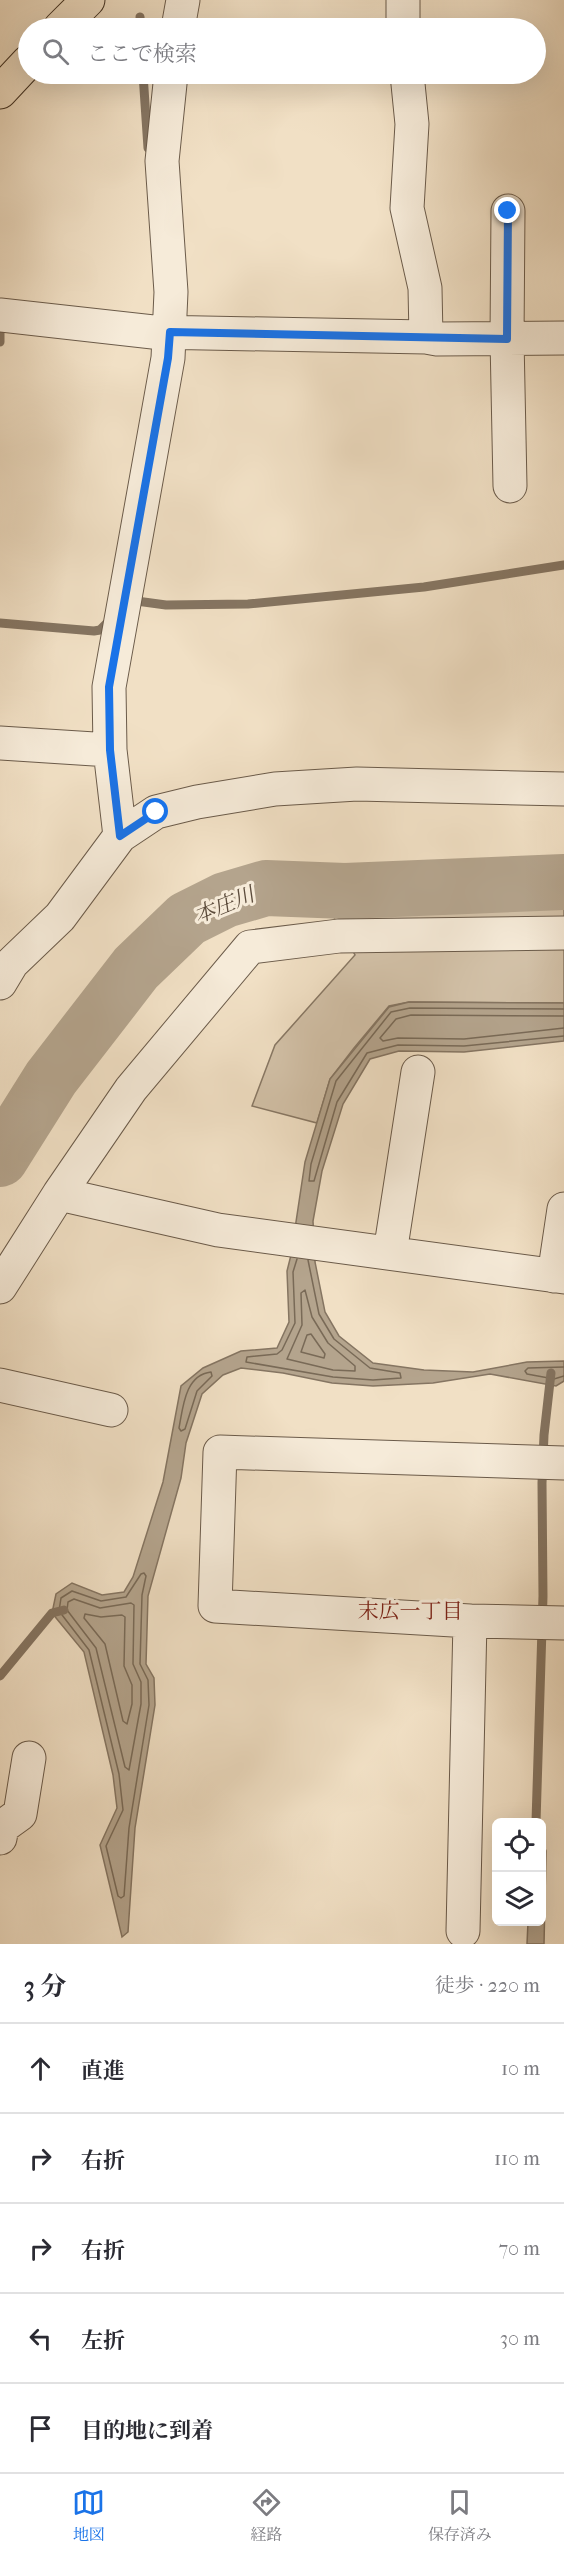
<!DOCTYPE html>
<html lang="ja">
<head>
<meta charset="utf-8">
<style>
	body { margin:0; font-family:"IM FELL French Canon","Noto Serif JP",serif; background:#f7f7f7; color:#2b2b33 }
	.controls { position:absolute; right:18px; bottom:18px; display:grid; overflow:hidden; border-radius:9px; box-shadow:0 6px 24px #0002 }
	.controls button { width:54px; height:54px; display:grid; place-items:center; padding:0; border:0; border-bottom:2px solid #e1e1e2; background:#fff; color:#2b2b33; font:30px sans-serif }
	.stop { position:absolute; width:18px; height:18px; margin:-14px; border:4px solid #1a73e8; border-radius:50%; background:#fff }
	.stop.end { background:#1a73e8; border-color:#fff; box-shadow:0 2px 6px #0008 }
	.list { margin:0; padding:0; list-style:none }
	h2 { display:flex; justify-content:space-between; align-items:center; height:78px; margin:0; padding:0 24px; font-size:26px }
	h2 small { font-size:20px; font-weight:400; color:#7c7c81 }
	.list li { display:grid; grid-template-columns:39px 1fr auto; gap:18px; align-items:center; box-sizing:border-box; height:90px; padding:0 24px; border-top:2px solid #e1e1e2 }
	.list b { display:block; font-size:22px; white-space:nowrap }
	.list em { font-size:20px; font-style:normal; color:#7c7c81 }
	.icon { flex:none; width:33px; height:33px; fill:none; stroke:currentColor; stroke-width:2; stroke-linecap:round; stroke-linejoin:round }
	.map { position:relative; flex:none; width:564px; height:1944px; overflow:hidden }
	.search { position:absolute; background:#fff; box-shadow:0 6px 24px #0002; left:18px; right:18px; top:18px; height:66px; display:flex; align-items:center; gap:15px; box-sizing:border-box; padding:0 21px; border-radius:33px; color:#7c7c81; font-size:22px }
	.sheet { height:528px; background:#fff }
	nav { display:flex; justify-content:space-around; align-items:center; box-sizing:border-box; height:84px; border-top:2px solid #e1e1e2; background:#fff; font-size:16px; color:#7c7c81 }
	nav a { display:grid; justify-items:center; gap:3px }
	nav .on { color:#1a73e8 }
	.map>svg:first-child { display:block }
	.green { fill:#d3c2a9; stroke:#887865; stroke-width:1.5 }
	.water { fill:#b4a48d; stroke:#857562; stroke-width:1.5 }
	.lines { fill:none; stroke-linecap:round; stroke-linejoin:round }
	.shore { stroke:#796a57; stroke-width:1.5 }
	.stream { stroke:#857562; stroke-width:9 }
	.river { stroke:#b4a48d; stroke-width:56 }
	.street-casing { stroke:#6b5b4a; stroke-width:35 }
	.primary-casing { stroke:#3e2f21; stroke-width:35 }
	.street { stroke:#f6ebd9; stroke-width:33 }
	.primary { stroke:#f1e0c5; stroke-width:33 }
	.route { stroke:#1a73e8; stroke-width:8 }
	.labels { text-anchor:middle; stroke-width:6; stroke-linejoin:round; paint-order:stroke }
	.water-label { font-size:21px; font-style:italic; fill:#5c4c3c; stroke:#f6ebd9 }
	.neighbourhood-label { font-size:21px; fill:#7a1f14; stroke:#f6ebd9 }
</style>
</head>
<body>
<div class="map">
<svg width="564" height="1944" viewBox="0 0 564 1944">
	<rect width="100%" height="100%" fill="#f1e0c5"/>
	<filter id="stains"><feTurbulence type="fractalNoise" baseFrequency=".00333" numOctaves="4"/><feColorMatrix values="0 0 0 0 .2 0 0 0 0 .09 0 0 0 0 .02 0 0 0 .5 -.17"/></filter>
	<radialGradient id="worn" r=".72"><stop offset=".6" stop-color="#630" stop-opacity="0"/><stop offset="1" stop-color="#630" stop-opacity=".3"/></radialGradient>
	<path class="green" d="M 564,897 L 564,1003 L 409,1002 L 389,1006 L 354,1048 L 330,1079 L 317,1123 L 252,1106 L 275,1045 L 355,955 L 332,914 Z"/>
	<path class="water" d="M 409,1002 L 564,1003 L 564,1041 L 464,1052 L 399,1051 L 370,1059 L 343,1104 L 322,1171 L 313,1221 L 315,1262 L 325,1312 L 339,1336 L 373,1363 L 424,1370 L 473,1372 L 527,1362 L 564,1361 L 564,1381 L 556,1386 L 490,1374 L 433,1383 L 373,1386 L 332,1383 L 283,1373 L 241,1368 L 223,1375 L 202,1394 L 186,1443 L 181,1478 L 148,1596 L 146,1664 L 154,1678 L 155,1705 L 135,1828 L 128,1932 L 122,1937 L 100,1845 L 117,1808 L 113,1775 L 84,1652 L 52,1613 L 56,1594 L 72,1583 L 102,1595 L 124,1592 L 133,1577 L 163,1482 L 181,1386 L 203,1368 L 241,1351 L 277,1348 L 289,1322 L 287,1271 L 291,1255 L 305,1162 L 330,1079 L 389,1007 Z
		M 542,1841 L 546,1851 L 544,1944 L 527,1944 L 528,1922 L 542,1922 Z"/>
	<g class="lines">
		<path class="shore" d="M 564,1009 L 410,1008 L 391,1012 L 336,1081 L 311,1164 L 309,1181 L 314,1181 L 337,1102 L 367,1053 L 398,1045 L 464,1046 L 564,1036
			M 564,1016 L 411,1015 L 396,1019 L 380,1038 L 383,1041 L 398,1038 L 464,1039 L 564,1028
			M 297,1259 L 293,1272 L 295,1323 L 282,1350 L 277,1354 L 247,1357 L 246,1362 L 333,1377 L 373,1380 L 401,1378 L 400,1373 L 370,1368 L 334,1339 L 319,1314 L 308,1260
			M 305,1290 L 312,1317 L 328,1343 L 355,1366 L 355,1371 L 333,1370 L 287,1359 L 302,1325 L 301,1293 Z
			M 311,1334 L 325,1354 L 324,1358 L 301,1352 L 307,1335 Z
			M 564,1367 L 528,1368 L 525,1371 L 527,1374 L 554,1379 L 564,1376
			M 211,1372 L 212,1376 L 197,1391 L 185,1429 L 181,1431 L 179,1428 C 183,1407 185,1375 211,1372 Z
			M 144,1573 L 146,1576 L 142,1595 L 140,1664 L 148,1680 L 149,1705 L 129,1828 L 124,1896 L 121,1898 L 118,1896 L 106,1846 L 123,1810 L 119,1774 L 89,1650 L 59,1611 L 61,1598 L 72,1591 L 101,1601 L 126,1597 L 141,1574 Z
			M 74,1599 L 100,1608 L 131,1603 L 134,1605 L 133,1664 L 141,1682 L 141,1704 L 129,1770 L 125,1767 L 96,1648 L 67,1610 L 68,1602 Z
			M 85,1614 L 101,1617 L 122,1615 L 125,1617 L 124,1666 L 132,1685 L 132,1704 L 127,1724 L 123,1721 L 105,1644 L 84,1618 Z"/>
		<path class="stream" d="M 140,17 L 141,28
			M 143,74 L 148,148
			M 0,329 L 0,342
			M 129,600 L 166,605 L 248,604 L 424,587 L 564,565
			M 0,623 L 94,631 L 100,630 L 106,624
			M 0,1676 L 52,1613 L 64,1610
			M 536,1822 L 543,1596 L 542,1483 L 544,1435 L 551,1373"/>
		<path class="river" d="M 0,1159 L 51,1078 L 136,968 L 187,919 L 225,900 L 266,888 L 345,891 L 564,882"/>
		<g class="street-casing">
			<path id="street" d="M 403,0 L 403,28
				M 178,28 L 183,0
				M 407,74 L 412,124 L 407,208 L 425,288 L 426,337
				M 508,211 L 507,339 L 510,486
				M 0,315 L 153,332 L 426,337 L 437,339 L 564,338
				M 0,743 L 110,750
				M 120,836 L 156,812 L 197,802 L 275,789 L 357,784 L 564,789
				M 0,983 L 12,963 L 60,917 L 120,836 L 110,750 L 109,687 L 168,358 L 171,292 L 162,161 L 171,74
				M 59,1194 L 218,1230 L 564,1277
				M 390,1253 L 418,1072
				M 554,1276 L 564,1209
				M 0,1287 L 59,1194 L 131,1089 L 250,947 L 339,936 L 564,933
				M 0,1385 L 111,1410
				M 470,1621 L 564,1623
				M 0,1838 L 2,1827 L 20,1814 L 29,1758
				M 463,1931 L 470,1621 L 215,1606 L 220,1452 L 564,1463"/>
		</g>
		<g class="primary-casing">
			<path id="primary" d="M 60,28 L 88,0
				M 0,92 L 28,62"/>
		</g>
		<use href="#street" class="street"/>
		<use href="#primary" class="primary"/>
	</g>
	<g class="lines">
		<path class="route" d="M 156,812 L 120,836 L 110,750 L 109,687 L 168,358 L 170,332 L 507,339 L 508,211"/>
	</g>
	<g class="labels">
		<g class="water-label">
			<text transform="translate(224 905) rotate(-22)" y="7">本庄川</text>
		</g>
		<g class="neighbourhood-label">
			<text x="410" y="1618">末広一丁目</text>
		</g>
	</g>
	<rect width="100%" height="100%" filter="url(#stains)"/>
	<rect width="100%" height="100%" fill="url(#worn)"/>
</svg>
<div class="controls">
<button><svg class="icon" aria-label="locate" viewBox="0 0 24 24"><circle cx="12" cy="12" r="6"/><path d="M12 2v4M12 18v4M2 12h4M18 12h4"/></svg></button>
<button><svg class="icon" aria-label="layers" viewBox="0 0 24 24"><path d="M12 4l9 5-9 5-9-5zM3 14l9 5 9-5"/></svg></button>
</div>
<div class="stop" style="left:156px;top:812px"></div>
<div class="stop end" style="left:508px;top:211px"></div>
<div class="search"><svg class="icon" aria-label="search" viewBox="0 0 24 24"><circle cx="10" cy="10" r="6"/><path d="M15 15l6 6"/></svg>ここで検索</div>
</div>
<section class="sheet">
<h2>3 分<small>徒歩 · 220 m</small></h2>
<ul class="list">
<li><svg class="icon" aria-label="ahead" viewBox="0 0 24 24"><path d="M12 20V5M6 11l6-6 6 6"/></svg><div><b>直進</b></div><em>10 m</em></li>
<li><svg class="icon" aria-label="right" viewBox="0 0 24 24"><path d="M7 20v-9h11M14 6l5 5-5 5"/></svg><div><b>右折</b></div><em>110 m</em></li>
<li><svg class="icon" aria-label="right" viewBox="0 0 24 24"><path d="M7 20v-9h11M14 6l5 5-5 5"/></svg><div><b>右折</b></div><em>70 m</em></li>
<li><svg class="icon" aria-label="left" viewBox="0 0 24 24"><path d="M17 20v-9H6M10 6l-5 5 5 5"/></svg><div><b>左折</b></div><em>30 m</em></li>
<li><svg class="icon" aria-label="arrive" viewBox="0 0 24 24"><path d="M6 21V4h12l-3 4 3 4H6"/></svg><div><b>目的地に到着</b></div></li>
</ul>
</section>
<nav>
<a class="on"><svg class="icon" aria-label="map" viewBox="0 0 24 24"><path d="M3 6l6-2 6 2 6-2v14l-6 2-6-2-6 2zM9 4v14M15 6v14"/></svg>地図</a>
<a><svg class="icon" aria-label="directions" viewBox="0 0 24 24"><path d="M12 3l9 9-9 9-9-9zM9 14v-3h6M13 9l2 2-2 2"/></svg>経路</a>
<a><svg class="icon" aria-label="saved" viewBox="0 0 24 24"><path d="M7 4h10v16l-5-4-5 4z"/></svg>保存済み</a>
</nav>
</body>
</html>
